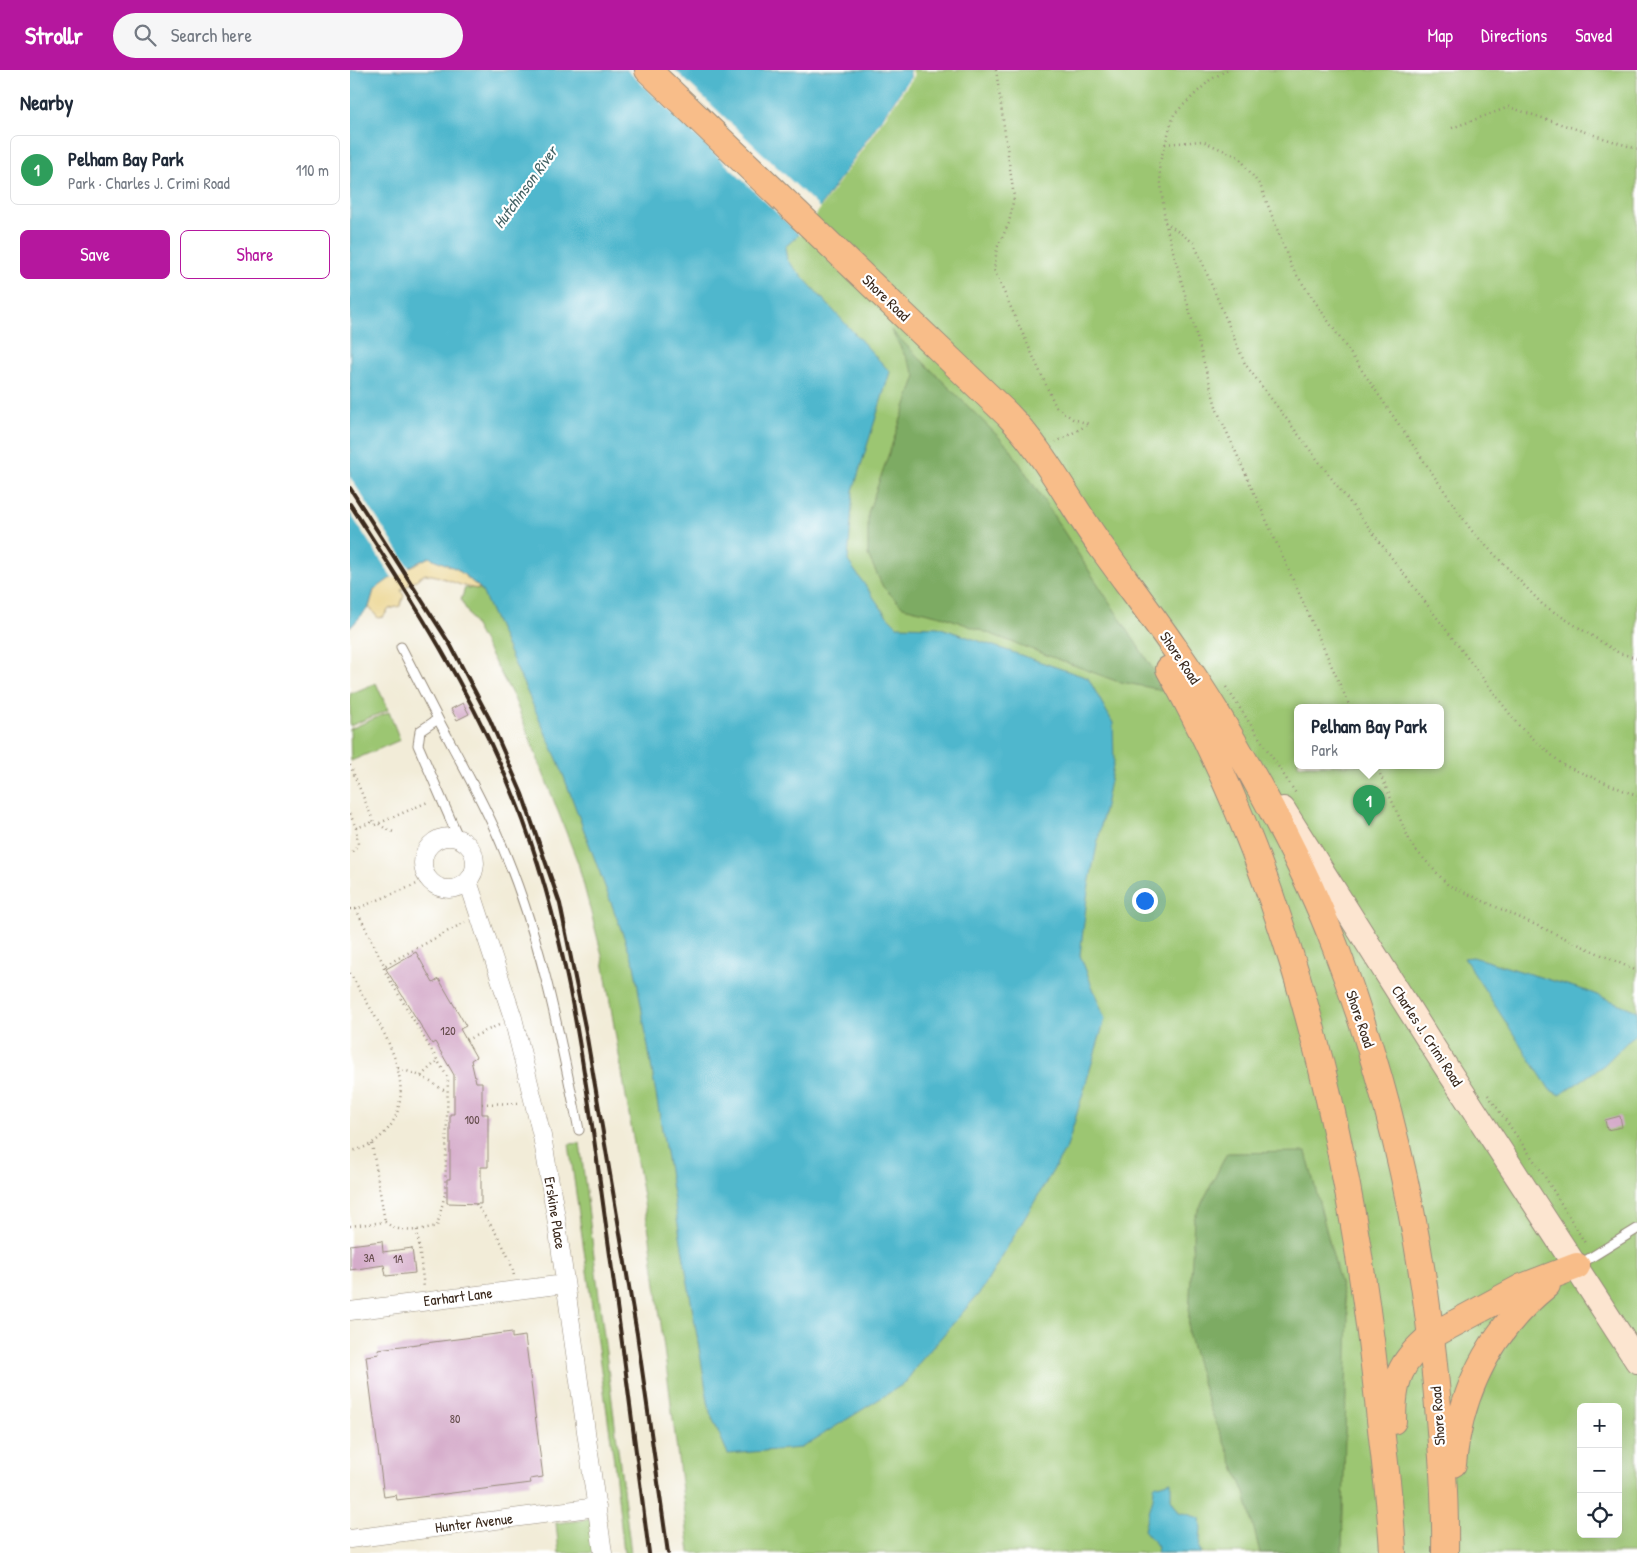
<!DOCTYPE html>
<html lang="en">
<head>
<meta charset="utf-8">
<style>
	body { margin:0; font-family:"Patrick Hand",sans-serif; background:#f6f6f7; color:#1f2937 }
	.controls { position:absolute; right:15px; bottom:15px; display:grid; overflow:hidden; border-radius:8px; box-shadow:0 5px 20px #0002 }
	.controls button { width:45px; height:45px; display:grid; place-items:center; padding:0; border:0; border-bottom:1px solid #e0e1e3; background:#fff; color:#1f2937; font:25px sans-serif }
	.you { position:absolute; left:794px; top:830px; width:18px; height:18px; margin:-12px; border:4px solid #fff; border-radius:50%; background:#1a73e8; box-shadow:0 0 0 8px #1a73e833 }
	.badge { display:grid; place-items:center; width:32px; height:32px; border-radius:50%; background:#b5179e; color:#fff; font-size:16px; font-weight:700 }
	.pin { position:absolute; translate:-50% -41px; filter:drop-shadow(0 1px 2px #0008) }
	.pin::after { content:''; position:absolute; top:26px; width:18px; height:15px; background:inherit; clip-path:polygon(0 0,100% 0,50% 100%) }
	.popup { position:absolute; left:944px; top:634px; width:150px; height:65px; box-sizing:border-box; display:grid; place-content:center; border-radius:8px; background:#fff; filter:drop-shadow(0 1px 4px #0005); font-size:16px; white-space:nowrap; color:#747a83 }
	.popup b { font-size:19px; color:#1f2937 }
	.popup::after { content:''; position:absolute; left:50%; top:100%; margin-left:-10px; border:10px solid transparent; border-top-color:#fff }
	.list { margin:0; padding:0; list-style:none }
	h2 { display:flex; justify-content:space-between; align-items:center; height:65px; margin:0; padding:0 20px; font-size:21px }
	h2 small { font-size:16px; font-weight:400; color:#747a83 }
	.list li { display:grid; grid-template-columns:32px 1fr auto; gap:15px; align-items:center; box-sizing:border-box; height:70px; margin:0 10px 10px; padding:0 10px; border:1px solid #e0e1e3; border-radius:8px }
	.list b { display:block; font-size:19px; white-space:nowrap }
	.list p { margin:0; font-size:16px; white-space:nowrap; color:#747a83 }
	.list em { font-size:16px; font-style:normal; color:#747a83 }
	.actions { display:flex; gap:10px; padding:15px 20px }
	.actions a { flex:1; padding:11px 0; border:1px solid #b5179e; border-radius:8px; text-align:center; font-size:18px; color:#b5179e }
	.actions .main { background:#b5179e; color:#fff }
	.icon { flex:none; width:28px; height:28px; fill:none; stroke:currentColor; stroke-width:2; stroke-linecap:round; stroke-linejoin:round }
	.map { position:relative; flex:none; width:1287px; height:1483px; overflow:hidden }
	header { display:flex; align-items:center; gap:30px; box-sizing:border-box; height:70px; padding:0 25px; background:#b5179e; color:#fff }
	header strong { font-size:24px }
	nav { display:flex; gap:28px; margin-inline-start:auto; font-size:18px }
	.search { width:350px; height:45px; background:#f6f6f7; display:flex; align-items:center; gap:12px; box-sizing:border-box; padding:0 18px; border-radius:28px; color:#747a83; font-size:19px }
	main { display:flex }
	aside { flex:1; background:#fff }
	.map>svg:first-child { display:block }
	.green { fill:#9cc672; stroke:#6c7848; fill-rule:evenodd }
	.forest { fill:#7dab64; stroke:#5c6a41 }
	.sand { fill:#eeda9e; stroke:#94825e }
	.water { fill:#4fb7cd; stroke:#457076 }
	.pier { fill:#f2ecd8 }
	.building { fill:#d5acca }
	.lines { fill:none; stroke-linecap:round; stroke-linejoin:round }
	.lane-casing { stroke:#968b7b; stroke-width:11 }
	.street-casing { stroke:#968b7b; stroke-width:19 }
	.secondary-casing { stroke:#968b7b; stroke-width:26 }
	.primary-casing { stroke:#968b7b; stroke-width:28 }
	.path { stroke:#968b7b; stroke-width:2.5; stroke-dasharray:1 4; stroke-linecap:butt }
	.lane { stroke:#fff; stroke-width:9 }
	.street { stroke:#fff; stroke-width:18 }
	.secondary { stroke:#fce5d0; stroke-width:24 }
	.primary { stroke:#f8bd89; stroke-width:26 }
	.rail { stroke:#3b2a1e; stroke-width:4 }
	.labels { text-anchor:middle; stroke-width:4.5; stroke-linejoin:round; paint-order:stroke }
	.number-label { font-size:12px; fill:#624a49 }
	.street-label { font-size:15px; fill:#3b2a1e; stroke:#fff }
	.water-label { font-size:16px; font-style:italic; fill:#436264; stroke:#fff }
</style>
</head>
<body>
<header>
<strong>Strollr</strong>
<div class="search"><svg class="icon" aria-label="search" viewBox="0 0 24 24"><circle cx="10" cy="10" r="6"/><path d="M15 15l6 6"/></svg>Search here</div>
<nav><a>Map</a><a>Directions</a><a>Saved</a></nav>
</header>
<main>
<aside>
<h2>Nearby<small></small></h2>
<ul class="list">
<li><span class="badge" style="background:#2e9e5b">1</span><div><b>Pelham Bay Park</b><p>Park · Charles J. Crimi Road</p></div><em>110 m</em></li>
</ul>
<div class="actions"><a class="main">Save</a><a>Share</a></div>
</aside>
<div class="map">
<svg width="1287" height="1483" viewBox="0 0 1287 1483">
	<rect width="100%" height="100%" fill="#fff"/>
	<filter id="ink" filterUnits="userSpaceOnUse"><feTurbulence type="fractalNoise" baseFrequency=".02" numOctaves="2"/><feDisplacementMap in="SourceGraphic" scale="10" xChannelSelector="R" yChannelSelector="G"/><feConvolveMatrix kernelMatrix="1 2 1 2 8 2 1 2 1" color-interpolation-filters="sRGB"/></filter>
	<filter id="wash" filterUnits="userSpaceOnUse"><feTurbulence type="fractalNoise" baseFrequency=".0096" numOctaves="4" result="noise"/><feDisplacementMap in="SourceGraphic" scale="20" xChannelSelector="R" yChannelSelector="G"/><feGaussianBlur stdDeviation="1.12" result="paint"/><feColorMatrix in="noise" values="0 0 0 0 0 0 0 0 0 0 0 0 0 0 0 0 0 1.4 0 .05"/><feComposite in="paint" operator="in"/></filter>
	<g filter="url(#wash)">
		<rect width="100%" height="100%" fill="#f2ecd8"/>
		<path class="green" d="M 560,0 L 1287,0 L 1287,1483 L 340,1483 L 300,1168 L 252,885 L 228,793 L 164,628 L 111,530 L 115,518 L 130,519 L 79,487 L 106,458 L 527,705 L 406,180 L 454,160 L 561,7 ZM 948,637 L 1090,637 L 1090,695 L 948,695 ZM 1231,1337 L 1268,1337 L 1268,1464 L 1231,1464 Z
			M 26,613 L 38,640 L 0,656 L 0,624 Z
			M 39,642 L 50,670 L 1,691 L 0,659 Z
			M 230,1073 L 281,1483 L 274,1483 L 264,1392 L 219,1074 Z
			M 243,1449 L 246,1483 L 209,1483 L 206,1453 Z"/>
		<path class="forest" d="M 541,260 L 659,377 L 817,621 L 766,611 L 595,547 L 553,537 L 533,517 L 518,485 L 518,443 L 566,306 Z
			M 956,1082 L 998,1244 L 992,1483 L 910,1483 L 895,1423 L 859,1336 L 838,1263 L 844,1149 L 877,1083 Z"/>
		<path class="sand" d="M 79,487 L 107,499 L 131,519 C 108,518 97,506 75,504 L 51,520 L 54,526 L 50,536 L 39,539 L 33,547 L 28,548 L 19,537 L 24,520 L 34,511 Z"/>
		<path class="water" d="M 0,0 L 560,0 L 561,7 L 454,160 L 435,177 L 437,190 L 540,302 L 503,421 L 498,491 L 536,545 L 547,556 L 588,557 L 738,608 L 763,653 L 764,691 L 738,820 L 730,885 L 755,949 L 717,1077 L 632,1220 L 569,1293 L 555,1313 L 451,1378 L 378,1384 L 360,1343 L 284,894 L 208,691 L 131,519 L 107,499 L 79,487 L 49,502 L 24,520 L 19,537 L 0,558 Z
			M 1123,887 L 1237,921 L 1287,941 L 1287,962 L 1254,995 L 1210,1025 L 1200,1020 L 1114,888 Z
			M 821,1411 L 821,1429 L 829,1442 L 850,1448 L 851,1459 L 849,1479 L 852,1483 L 807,1483 L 808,1477 L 794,1460 C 797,1445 804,1432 804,1416 Z"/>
		<path class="pier" d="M 277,0 L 325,0 L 470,138 L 561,7 L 560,0 L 562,0 L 564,6 L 451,166 Z
			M 0,407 L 60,499 L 43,509 L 0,443 Z"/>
		<g id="blocks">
			<path class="building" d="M 113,633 L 119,644 L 107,650 L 101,639 Z
				M 66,882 L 83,913 L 89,909 L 116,956 L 110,959 L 126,987 L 121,990 L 126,1012 L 132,1012 L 132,1044 L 138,1044 L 138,1097 L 131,1097 L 131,1134 L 97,1133 L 97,1109 L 100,1109 L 100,1044 L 104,1044 L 104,1005 L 85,972 L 82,974 L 36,899 Z
				M 1270,1046 L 1272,1057 L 1257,1060 L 1255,1050 Z
				M 32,1171 L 33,1182 L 62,1178 L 65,1203 L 36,1206 L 34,1195 L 0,1200 L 0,1175 Z
				M 162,1262 L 162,1268 L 175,1266 L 193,1407 L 180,1409 L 181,1413 L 47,1430 L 46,1425 L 34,1427 L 16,1286 L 29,1284 L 28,1279 Z"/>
		</g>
	</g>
	<g filter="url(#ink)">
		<use href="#blocks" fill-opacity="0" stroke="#968b7b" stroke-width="1"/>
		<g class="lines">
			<g class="lane-casing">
				<path id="lane" d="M 51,577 L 88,649 L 70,661 L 68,675 L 109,769
					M 88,649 C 109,689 132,729 150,771 C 190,863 209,962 229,1060
					M 1227,1196 L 1287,1159"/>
			</g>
			<g class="street-casing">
				<path id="street" d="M73 793a26 26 0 1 1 52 0a26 26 0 1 1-52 0Z
					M 118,811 L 163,948 L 192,1066 L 206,1147 L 253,1483
					M 0,1241 L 215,1214
					M 0,1469 L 247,1437"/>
			</g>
			<g class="secondary-casing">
				<path id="secondary" d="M 933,739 L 1085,980 L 1287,1291"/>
			</g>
			<g class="primary-casing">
				<path id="primary" d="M 298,0 L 658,345 C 696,384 720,434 752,478 C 791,532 832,585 866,642 C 911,717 954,795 985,876 C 1039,1017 1072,1164 1086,1314 C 1091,1370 1096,1427 1095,1483
					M 819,599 C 947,827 1004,1091 1030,1350 C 1035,1394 1041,1438 1043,1483
					M 1043,1351 C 1043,1311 1049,1292 1081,1266 L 1172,1217 L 1227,1196
					M 1103,1394 C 1110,1321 1140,1261 1197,1215"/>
			</g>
			<path class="path" d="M 646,0 L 664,127 L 659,153 L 647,178 L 644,200 L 706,337 L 723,349 L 739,354 L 706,372
				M 877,0 L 860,10 L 824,44 L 809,95 L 815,152 L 867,340 L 1000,637
				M 1102,58 L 1159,37 L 1287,79
				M 815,74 L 852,71 L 889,87 L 911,117 L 942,198 L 1121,460 L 1193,535 L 1269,583 L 1287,588
				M 815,152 L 844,173 L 895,294 L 1169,656 L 1213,695 L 1287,726
				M 876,617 L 947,725
				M 0,695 L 25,755 L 80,731
				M 1026,695 L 1062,776 L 1098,815 L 1287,901
				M 0,744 L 6,758 L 8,774 L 0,785
				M 29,754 L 36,759 L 46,763
				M 6,758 L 23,752
				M 0,839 L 6,839 L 79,809
				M 6,839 L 36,899
				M 0,903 C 23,945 71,1008 41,1055 C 31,1069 17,1079 0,1081
				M 116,970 L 149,955
				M 48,998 L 71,1006 L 97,1022
				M 71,1006 L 87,991
				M 1138,1025 L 1192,1102 L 1235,1173
				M 132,1034 L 168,1033
				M 22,1074 L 35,1152
				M 126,1134 C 141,1155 159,1180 164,1206
				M 0,1156 L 35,1152 C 52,1165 68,1160 87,1156 L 95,1124 L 98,1008 L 34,900 L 34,896 L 115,852
				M 67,1160 L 74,1218"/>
			<use href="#lane" class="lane"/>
			<use href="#street" class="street"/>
			<use href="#secondary" class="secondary"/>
			<use href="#primary" class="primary"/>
			<path class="rail" d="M 0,418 L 101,576 L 140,650 L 172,724 L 210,834 L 236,962 L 287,1264 L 318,1483
				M 0,434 C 62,529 123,624 165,729 C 215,854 233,987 251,1119 C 268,1240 284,1362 299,1483"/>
		</g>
	</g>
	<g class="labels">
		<g class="number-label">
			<text x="98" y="965">120</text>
			<text x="122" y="1054">100</text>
			<text x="19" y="1192">3A</text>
			<text x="48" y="1193">1A</text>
			<text x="105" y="1353">80</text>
		</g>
		<g class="street-label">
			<text transform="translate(536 228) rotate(44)" y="5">Shore Road</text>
			<text transform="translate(830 588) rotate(56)" y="5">Shore Road</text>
			<text transform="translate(1010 949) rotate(71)" y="5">Shore Road</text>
			<text transform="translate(1077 966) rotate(57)" y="5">Charles J. Crimi Road</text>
			<text transform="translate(205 1143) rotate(81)" y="5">Erskine Place</text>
			<text transform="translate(108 1227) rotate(-7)" y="5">Earhart Lane</text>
			<text transform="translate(1088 1346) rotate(-94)" y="5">Shore Road</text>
			<text transform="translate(124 1453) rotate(-7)" y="5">Hunter Avenue</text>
		</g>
		<g class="water-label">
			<text transform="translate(175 117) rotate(-54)" y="6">Hutchinson River</text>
		</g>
	</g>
</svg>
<div class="controls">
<button>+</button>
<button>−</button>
<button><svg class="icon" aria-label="locate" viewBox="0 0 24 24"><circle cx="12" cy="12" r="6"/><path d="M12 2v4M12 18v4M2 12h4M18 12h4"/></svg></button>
</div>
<div class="you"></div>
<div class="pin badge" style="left:1019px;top:756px;background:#2e9e5b">1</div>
<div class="popup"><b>Pelham Bay Park</b>Park</div>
</div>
</main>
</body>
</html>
